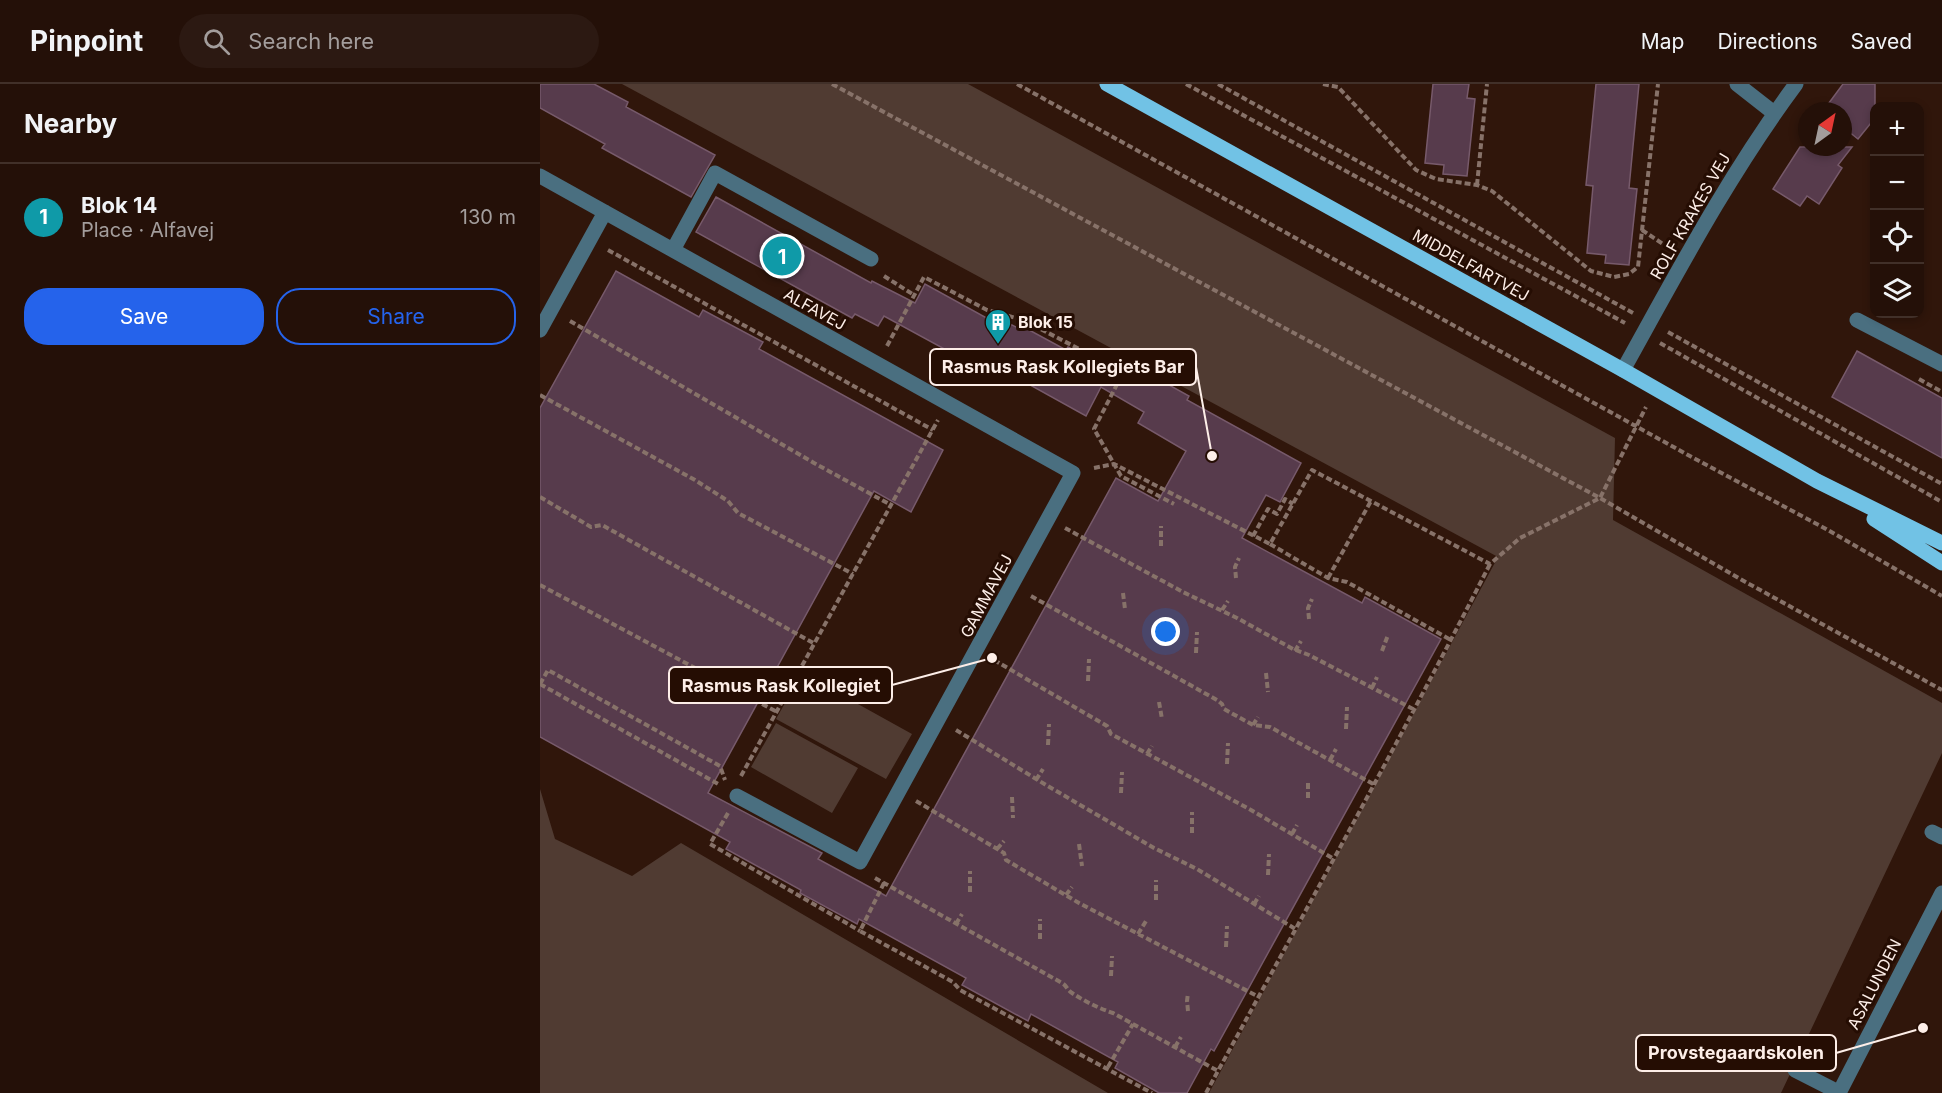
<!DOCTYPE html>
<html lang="en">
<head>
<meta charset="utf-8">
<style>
	body { margin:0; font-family:Inter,sans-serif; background:#2c1912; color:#f1f3f6 }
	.controls { position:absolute; right:18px; top:18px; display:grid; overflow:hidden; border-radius:12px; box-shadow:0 3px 9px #0003 }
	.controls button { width:54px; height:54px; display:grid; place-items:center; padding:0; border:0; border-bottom:2px solid #413029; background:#241008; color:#f1f3f6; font:30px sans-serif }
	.compass { position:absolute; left:1258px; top:18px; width:54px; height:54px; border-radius:50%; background:#241008; box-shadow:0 3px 9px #0003; rotate:33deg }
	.you { position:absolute; left:626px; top:548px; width:21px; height:21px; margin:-15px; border:4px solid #fff; border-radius:50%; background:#1a73e8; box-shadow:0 0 0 9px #1a73e833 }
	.badge { display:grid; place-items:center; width:39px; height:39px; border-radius:50%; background:#2563eb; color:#fff; font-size:20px; font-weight:700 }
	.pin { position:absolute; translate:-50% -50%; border:3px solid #fff; box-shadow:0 2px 6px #0006 }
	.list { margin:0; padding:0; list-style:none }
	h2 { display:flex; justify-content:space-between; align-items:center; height:78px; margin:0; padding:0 24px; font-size:26px }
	h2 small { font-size:20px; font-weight:400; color:#a39d9c }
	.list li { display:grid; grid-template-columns:39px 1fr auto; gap:18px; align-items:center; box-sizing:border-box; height:108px; padding:0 24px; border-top:2px solid #413029 }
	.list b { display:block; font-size:22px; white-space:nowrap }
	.list p { margin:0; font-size:20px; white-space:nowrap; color:#a39d9c }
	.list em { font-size:20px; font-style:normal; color:#a39d9c }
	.actions { display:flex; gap:12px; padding:18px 24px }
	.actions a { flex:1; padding:14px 0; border:2px solid #2563eb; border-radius:24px; text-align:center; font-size:21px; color:#2563eb }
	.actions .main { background:#2563eb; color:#fff }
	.icon { flex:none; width:33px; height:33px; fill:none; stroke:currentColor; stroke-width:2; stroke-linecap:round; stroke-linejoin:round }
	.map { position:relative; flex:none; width:1402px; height:1009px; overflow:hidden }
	header { display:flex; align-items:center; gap:36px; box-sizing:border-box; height:84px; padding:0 30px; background:#241008; border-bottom:2px solid #413029 }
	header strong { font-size:28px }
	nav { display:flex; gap:33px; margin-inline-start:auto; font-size:21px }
	.search { width:420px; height:54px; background:#2c1912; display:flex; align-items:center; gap:15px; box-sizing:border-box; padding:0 21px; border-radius:33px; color:#a39d9c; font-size:22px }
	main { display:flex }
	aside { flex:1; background:#241008 }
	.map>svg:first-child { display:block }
	.green { fill:#503b32 }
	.building { fill:#573b4c; stroke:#775a6b; stroke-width:1.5 }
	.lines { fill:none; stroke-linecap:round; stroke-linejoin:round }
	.path { stroke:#877269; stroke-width:4; stroke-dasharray:6 3; stroke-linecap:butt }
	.minor { stroke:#4a6f80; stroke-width:15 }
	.major { stroke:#71c2e5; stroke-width:15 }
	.labels { text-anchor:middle; stroke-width:6; stroke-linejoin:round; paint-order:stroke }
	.street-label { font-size:16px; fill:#fdeee8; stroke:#250d03 }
	.poi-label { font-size:16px; font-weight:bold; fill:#fdeee8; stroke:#250d03; text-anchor:start }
	.leader { fill:none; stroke:#fdeee8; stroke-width:2 }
	.callout-dot { fill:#fdeee8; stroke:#250d03; stroke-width:2 }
	.callout { fill:#250d03; stroke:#fdeee8; stroke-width:2 }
	.callout-label { font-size:18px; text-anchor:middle; font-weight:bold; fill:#fdeee8 }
</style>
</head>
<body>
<header>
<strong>Pinpoint</strong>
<div class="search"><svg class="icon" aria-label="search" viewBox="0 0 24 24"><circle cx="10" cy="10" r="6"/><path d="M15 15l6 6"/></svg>Search here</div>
<nav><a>Map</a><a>Directions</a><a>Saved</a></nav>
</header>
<main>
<aside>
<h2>Nearby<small></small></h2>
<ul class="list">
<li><span class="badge" style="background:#0f9aa8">1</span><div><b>Blok 14</b><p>Place · Alfavej</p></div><em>130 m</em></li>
</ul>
<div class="actions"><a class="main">Save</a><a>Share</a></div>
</aside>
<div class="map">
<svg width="1402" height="1009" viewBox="0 0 1402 1009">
	<rect width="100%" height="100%" fill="#30160b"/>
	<path class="green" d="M 82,0 L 428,0 L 1075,354 L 1073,436 L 1402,619 L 1402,669 L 1241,1009 L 669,1009 L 958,473 Z
		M 262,589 L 372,650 L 346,695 L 236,635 Z
		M 236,639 L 318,684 L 292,729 L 211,683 Z
		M 0,705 L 15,755 L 92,792 L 141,759 L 568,1009 L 0,1009 Z"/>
	<path class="building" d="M 0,0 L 54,0 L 88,18 L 86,23 L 175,71 L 151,113 L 62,64 L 65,60 L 0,24 Z
		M 893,0 L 929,0 L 927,14 L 935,15 L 927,92 L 903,90 L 904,81 L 885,79 Z
		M 1056,0 L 1099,0 L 1089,104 L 1097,105 L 1089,181 L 1065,179 L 1066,171 L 1047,169 L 1053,102 L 1046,101 Z
		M 1303,0 L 1335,0 L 1335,34 L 1318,55 L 1303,43 L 1303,27 L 1283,27 Z
		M 1260,63 L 1312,63 L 1298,81 L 1302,84 L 1279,120 L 1267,112 L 1260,122 L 1233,105 Z
		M 176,113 L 331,199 L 332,197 L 375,219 L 385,200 L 461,242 L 464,237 L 478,244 L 480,241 L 526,266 L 528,263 L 588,294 L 595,282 L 649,312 L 647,316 L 761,379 L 740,418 L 726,411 L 702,454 L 822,519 L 825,513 L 901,555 L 674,967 L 671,965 L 647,1009 L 619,1009 L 575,984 L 578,978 L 491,930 L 488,937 L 422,901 L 426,894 L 319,835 L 317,840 L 260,809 L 261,806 L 186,765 L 190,758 L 0,653 L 0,324 L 76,187 L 159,233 L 163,226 L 223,258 L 219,265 L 403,366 L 371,428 L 334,407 L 168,709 L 282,769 L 278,775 L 346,812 L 576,394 L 618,417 L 646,367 L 598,339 L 604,328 L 561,303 L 546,332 L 456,282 L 452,291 L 344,232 L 338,242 L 315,230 L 312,234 L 156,148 Z
		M 1317,267 L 1402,314 L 1402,374 L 1292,313 Z"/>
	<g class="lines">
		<path class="path" d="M 292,0 L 1060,414 L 1202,496 L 1402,606
			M 477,0 L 1148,371 L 1286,445 L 1402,512
			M 646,0 L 1085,239
			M 678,0 L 1093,229
			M 783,0 L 798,3 L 876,86 L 896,95 L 937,101 L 952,107 L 1051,187 L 1074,193 L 1089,190 L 1098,183 L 1118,0
			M 937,101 L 947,0
			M 1102,146 L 1129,164
			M 68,166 L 393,346
			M 344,192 L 374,211
			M 30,237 L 274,379 L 351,421
			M 1128,248 L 1402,400
			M 1120,259 L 1402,418
			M 347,262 L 384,193 L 447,226 L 483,236 L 551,271 L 555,266 L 586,283 L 554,345 L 581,392 L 634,420
			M 551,271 L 582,289
			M 1379,295 L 1402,308
			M 0,311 L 155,396 L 188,417 L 198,429 L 313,490
			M 554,384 L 574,380 L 730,460 L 772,386 L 950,480 L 980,454 L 1060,414 L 1106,323
			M 0,413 L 51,443 L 62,441 L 275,560
			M 525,444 L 643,508 L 697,534 L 753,565 L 769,571 L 875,626
			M 713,452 L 728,425 L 737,430 L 745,415 L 753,420
			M 730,460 L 788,494 L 807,498 L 911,556
			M 621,462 L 621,442
			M 696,494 L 695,483 L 699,474
			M 788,494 L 831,417
			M 0,501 L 237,628
			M 583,509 L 585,525
			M 491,512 L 677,616 L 682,620 L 684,625 L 713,641 L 730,643 L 835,701
			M 682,526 L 688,517
			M 769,535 L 768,524 L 772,515
			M 755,567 L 761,557
			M 842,567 L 848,551
			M 656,569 L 657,548
			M 454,576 L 567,642 L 571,650 L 711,726 L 794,775
			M 726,589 L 728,608
			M 548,597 L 549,575
			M 0,600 L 8,586 L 180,682 L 185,696
			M 0,600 L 180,701
			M 832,604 L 837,593
			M 619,618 L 622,635
			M 713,641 L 718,633
			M 806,645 L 807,623
			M 416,646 L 506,701 L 614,764 L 657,785 L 757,846
			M 508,661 L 509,640
			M 607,670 L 612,662
			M 790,676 L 796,665
			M 687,680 L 688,659
			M 201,692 L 398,336
			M 496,696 L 503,685
			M 768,699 L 768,717
			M 581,709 L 582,688
			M 472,713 L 473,734
			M 376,717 L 464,769 L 466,776 L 539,819 L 717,912
			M 188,729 L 170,760 L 320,847
			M 652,749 L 652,728
			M 752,750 L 757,741
			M 539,760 L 542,782
			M 457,765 L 464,757
			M 728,791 L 729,770
			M 335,794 L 522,899 C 527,902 527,906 532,909 C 544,917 558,924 573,929 L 678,987
			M 344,799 L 320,847 L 413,898 L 420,906 L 612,1009
			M 430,808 L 430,787
			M 526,811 L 532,803
			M 616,816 L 616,796
			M 714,820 L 719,812
			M 416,840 L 422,830
			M 598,850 L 606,837
			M 500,855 L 500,835
			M 686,863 L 687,842
			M 571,892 L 572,872
			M 648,927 L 647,917 L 648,909
			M 635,963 L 641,953
			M 568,983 L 593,940
			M 666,1009 C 762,833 859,658 950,480"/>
		<path class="minor" d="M 1197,0 L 1234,29
			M 0,92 L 533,389 L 320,778 L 197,712
			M 133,166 L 175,89 L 331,175
			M 1317,236 L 1402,280
			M 0,246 L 65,128
			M 1083,286 C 1137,189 1189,90 1256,0
			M 1392,748 L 1402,753
			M 1255,986 L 1298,1008
			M 1299,1009 L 1402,809"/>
		<path class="major" d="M 567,0 L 1083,286 L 1277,397 L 1402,459
			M 1334,435 L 1402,479"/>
	</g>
	<defs>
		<g id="building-pin" transform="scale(1.35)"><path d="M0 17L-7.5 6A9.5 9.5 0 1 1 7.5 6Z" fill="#0f9aa8" stroke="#250d03"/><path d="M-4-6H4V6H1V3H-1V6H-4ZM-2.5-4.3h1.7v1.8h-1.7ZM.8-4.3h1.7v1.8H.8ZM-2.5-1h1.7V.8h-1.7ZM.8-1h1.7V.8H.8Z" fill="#fff"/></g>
	</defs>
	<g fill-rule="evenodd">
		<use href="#building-pin" x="458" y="238"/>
	</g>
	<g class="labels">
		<g class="street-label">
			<text transform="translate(1150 132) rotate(-60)" y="6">ROLF KRAKES VEJ</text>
			<text transform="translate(931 181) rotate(29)" y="6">MIDDELFARTVEJ</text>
			<text transform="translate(275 225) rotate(29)" y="6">ALFAVEJ</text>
			<text transform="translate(446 512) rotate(-62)" y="6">GAMMAVEJ</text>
			<text transform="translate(1334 900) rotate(-63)" y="6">ASALUNDEN</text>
		</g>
		<g class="poi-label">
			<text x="478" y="244">Blok 15</text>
		</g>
	</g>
	<path class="leader" d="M672 372L656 283M452 574L352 601M1383 944L1296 969"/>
	<g class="callout-dot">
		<circle cx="672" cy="372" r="6"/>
		<circle cx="452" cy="574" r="6"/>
		<circle cx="1383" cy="944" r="6"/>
	</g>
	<g class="callout">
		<rect x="390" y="265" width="266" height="36" rx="6"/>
		<rect x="129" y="583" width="223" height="36" rx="6"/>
		<rect x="1096" y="951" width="200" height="36" rx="6"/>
	</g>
	<g class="callout-label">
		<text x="523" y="289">Rasmus Rask Kollegiets Bar</text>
		<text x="241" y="608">Rasmus Rask Kollegiet</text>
		<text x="1196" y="975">Provstegaardskolen</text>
	</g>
</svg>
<div class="controls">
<button>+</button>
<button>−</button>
<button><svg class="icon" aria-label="locate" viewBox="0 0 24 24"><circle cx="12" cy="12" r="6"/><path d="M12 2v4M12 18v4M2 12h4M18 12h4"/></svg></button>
<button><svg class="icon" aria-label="layers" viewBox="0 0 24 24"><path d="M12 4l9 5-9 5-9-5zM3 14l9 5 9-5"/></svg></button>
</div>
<svg class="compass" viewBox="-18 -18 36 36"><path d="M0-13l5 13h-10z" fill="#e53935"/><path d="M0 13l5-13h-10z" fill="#a39d9c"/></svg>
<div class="you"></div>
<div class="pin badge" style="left:242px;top:172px;background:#0f9aa8">1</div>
</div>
</main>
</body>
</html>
